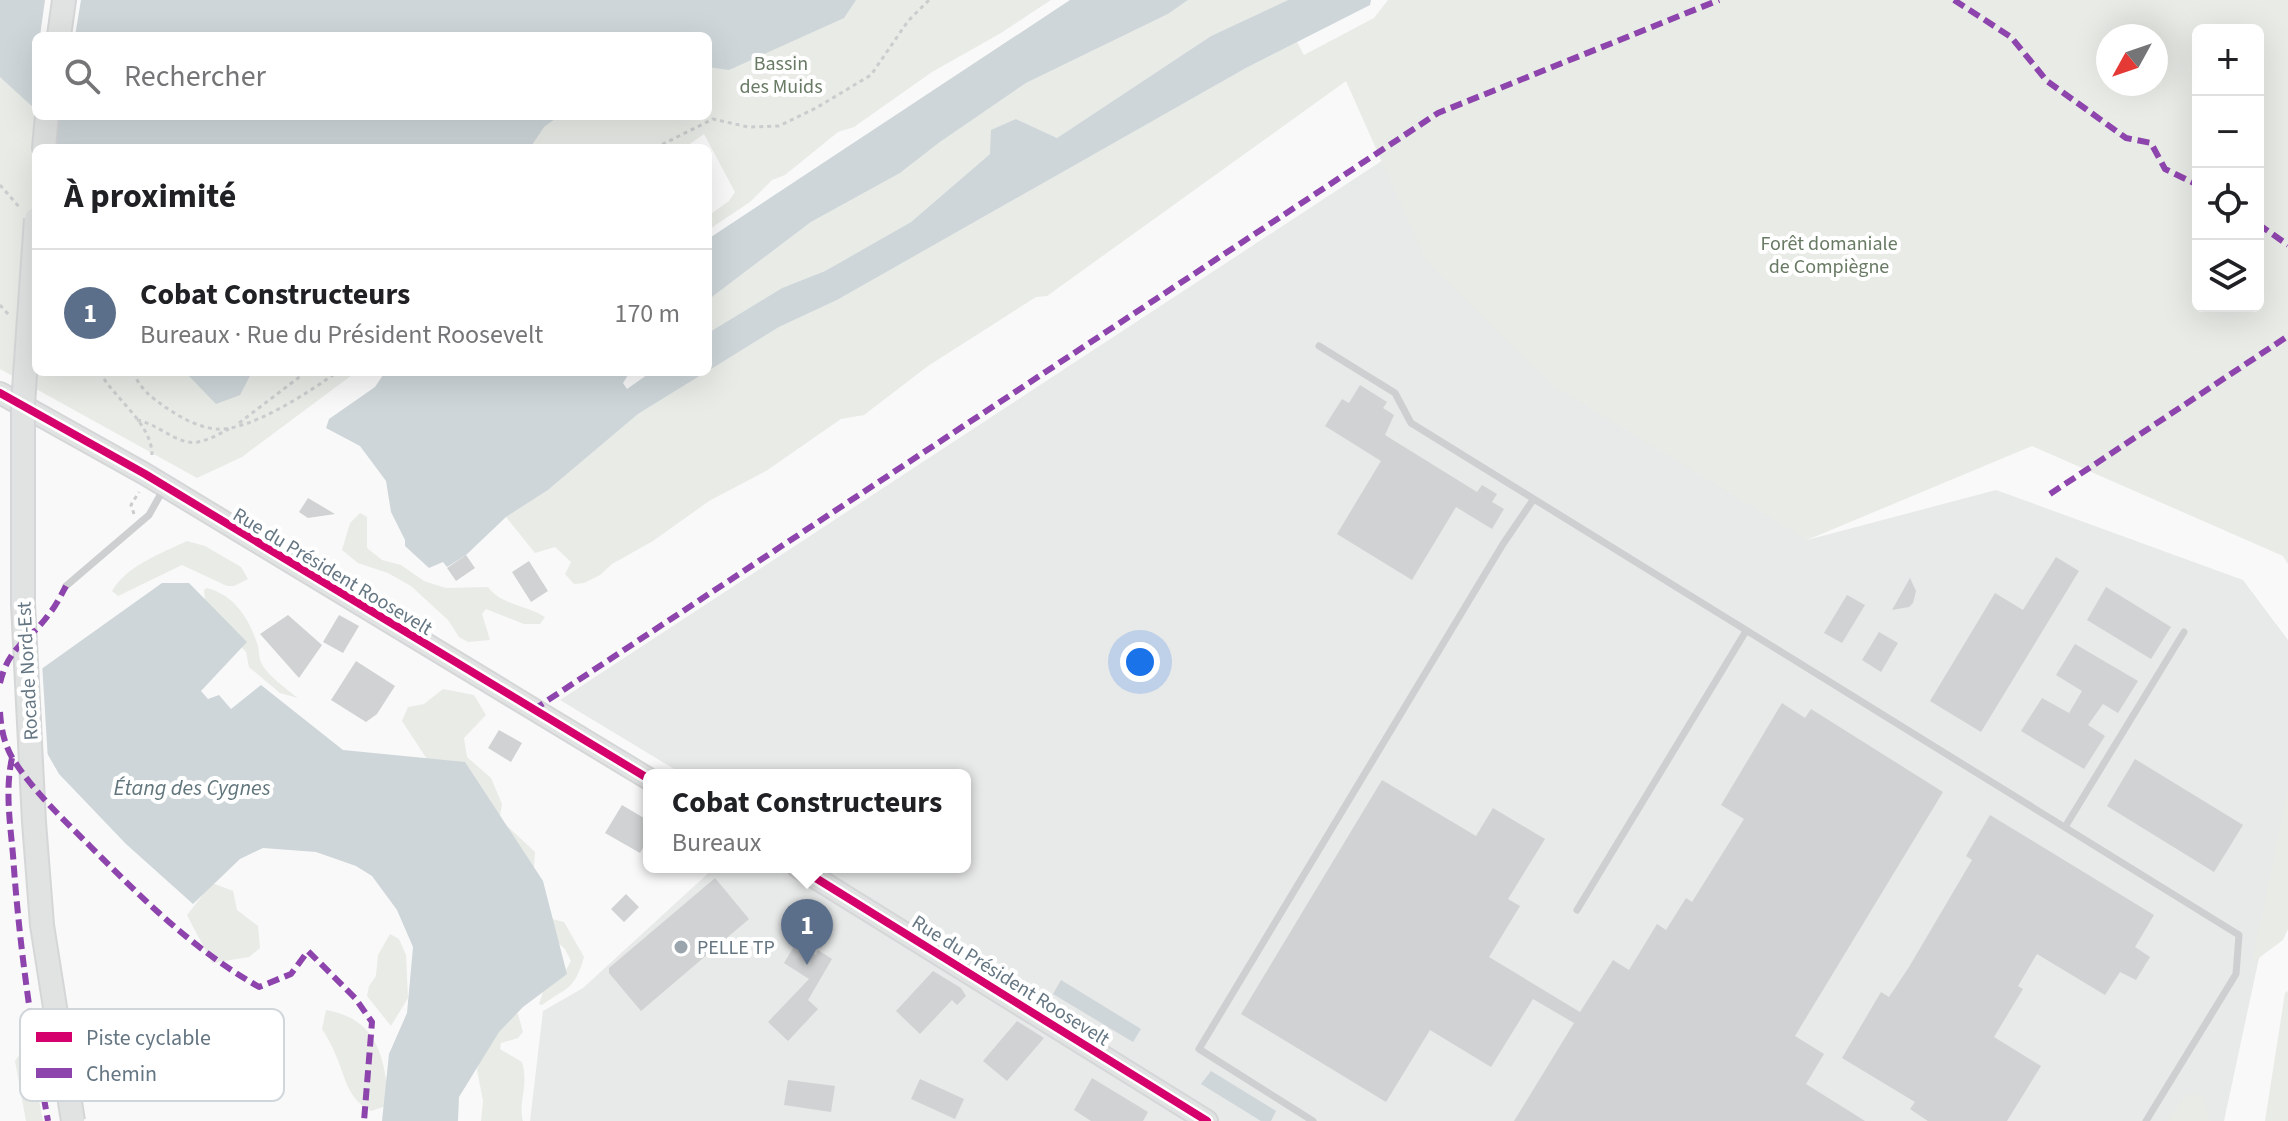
<!DOCTYPE html>
<html lang="fr">
<head>
<meta charset="utf-8">
<style>
	body { margin:0; font-family:"Source Sans 3",sans-serif; background:#f6f6f6; color:#202124 }
	.controls { position:absolute; right:24px; top:24px; display:grid; overflow:hidden; border-radius:12px; box-shadow:0 8px 32px #0002 }
	.controls button { width:72px; height:72px; display:grid; place-items:center; padding:0; border:0; border-bottom:2px solid #e0e0e0; background:#fff; color:#202124; font:40px sans-serif }
	.compass { position:absolute; left:2096px; top:24px; width:72px; height:72px; border-radius:50%; background:#fff; box-shadow:0 8px 32px #0002; rotate:230deg }
	.you { position:absolute; left:1140px; top:662px; width:28px; height:28px; margin:-20px; border:6px solid #fff; border-radius:50%; background:#1a73e8; box-shadow:0 0 0 12px #1a73e833 }
	.badge { display:grid; place-items:center; width:52px; height:52px; border-radius:50%; background:#565c61; color:#fff; font-size:26px; font-weight:700 }
	.pin { position:absolute; translate:-50% -66px; filter:drop-shadow(0 2px 4px #0008) }
	.pin::after { content:''; position:absolute; top:42px; width:28px; height:24px; background:inherit; clip-path:polygon(0 0,100% 0,50% 100%) }
	.popup { position:absolute; left:643px; top:769px; width:328px; height:104px; box-sizing:border-box; display:grid; place-content:center; border-radius:12px; background:#fff; filter:drop-shadow(0 2px 6px #0005); font-size:26px; white-space:nowrap; color:#757577 }
	.popup b { font-size:30px; color:#202124 }
	.popup::after { content:''; position:absolute; left:50%; top:100%; margin-left:-16px; border:16px solid transparent; border-top-color:#fff }
	.list { margin:0; padding:0; list-style:none }
	h2 { display:flex; justify-content:space-between; align-items:center; height:104px; margin:0; padding:0 32px; font-size:34px }
	h2 small { font-size:26px; font-weight:400; color:#757577 }
	.list li { display:grid; grid-template-columns:52px 1fr auto; gap:24px; align-items:center; box-sizing:border-box; height:128px; padding:0 32px; border-top:2px solid #e0e0e0 }
	.list b { display:block; font-size:30px; white-space:nowrap }
	.list p { margin:0; font-size:26px; white-space:nowrap; color:#757577 }
	.list em { font-size:26px; font-style:normal; color:#757577 }
	.icon { flex:none; width:44px; height:44px; fill:none; stroke:currentColor; stroke-width:2; stroke-linecap:round; stroke-linejoin:round }
	.map { position:relative; flex:none; width:2288px; height:1121px; overflow:hidden }
	.search { position:absolute; background:#fff; box-shadow:0 8px 32px #0002; left:32px; top:32px; width:680px; height:88px; display:flex; align-items:center; gap:20px; box-sizing:border-box; padding:0 28px; border-radius:12px; color:#757577; font-size:30px }
	.panel { position:absolute; background:#fff; box-shadow:0 8px 32px #0002; left:32px; top:144px; width:680px; height:232px; border-radius:12px }
	.map>svg:first-child { display:block }
	.built { fill:#e8e9e9 }
	.green { fill:#e8ebe6; fill-rule:evenodd }
	.water { fill:#ced6d9 }
	.pier { fill:#f9f9f9 }
	.building { fill:#d0d2d3 }
	.lines { fill:none; stroke-linecap:round; stroke-linejoin:round }
	.secondary-casing { stroke:#d5d6d7; stroke-width:24 }
	.primary-casing { stroke:#d5d6d7; stroke-width:26 }
	.path { stroke:#cbcccd; stroke-width:3; stroke-dasharray:4 4; stroke-linecap:butt }
	.lane { stroke:#cecfd0; stroke-width:7 }
	.secondary { stroke:#e1e2e2; stroke-width:20 }
	.primary { stroke:#e1e2e2; stroke-width:22 }
	.primary-bridge-casing { stroke:#d5d6d7; stroke-width:26; stroke-linecap:butt }
	.primary-bridge { stroke:#e1e2e2; stroke-width:22 }
	.quiet { stroke:#8e44ad; stroke-width:6; stroke-dasharray:12 6; stroke-linecap:butt }
	.cycleway-casing { stroke:#fff; stroke-width:13 }
	.cycleway { stroke:#d6006c; stroke-width:8 }
	.poi-dot { fill:#99a4ac; stroke:#fff; stroke-width:3 }
	.labels { text-anchor:middle; stroke-width:8; stroke-linejoin:round; paint-order:stroke }
	.park-label { font-size:20px; fill:#687a64; stroke:#fff }
	.street-label { font-size:20px; fill:#657683; stroke:#fff }
	.poi-label { font-size:20px; fill:#657683; stroke:#fff; text-anchor:start }
	.water-label { font-size:22px; font-style:italic; fill:#60757c; stroke:#fff }
	.key { fill:#fff; stroke:#d1d6da; stroke-width:2 }
	.key-label { font-size:22px; fill:#657683 }
</style>
</head>
<body>
<div class="map">
<svg width="2288" height="1121" viewBox="0 0 2288 1121">
	<rect width="100%" height="100%" fill="#f9f9f9"/>
	<path class="built" d="M 1383,160 L 1807,540 L 1996,490 L 2243,580 L 2288,640 L 2288,823 L 2224,1121 L 530,1121 L 543,1011 L 583,988 L 715,867 L 965,867 L 965,775 L 684,775 L 560,700 Z"/>
	<path class="green" d="M 0,0 L 1051,0 L 1001,33 L 932,72 L 854,127 L 838,132 L 785,175 L 772,180 L 750,202 L 708,230 L 708,216 L 729,201 L 735,192 L 704,134 L 684,148 L 36,148 L 36,372 L 356,372 L 242,457 L 197,478 L 0,369 ZM 36,36 L 708,36 L 708,116 L 36,116 Z
		M 1188,0 L 1288,0 L 1211,36 L 1057,138 L 1016,119 L 990,154 L 911,222 L 825,271 L 782,288 L 708,333 L 708,300 L 811,222 L 900,173 L 940,142 L 1026,83 L 1168,14 Z
		M 1388,0 L 2288,0 L 2288,564 L 2283,556 L 2032,446 L 1807,540 L 1552,385 L 1426,261 L 1346,81 L 1047,296 L 1036,297 L 928,366 L 864,415 L 841,419 L 766,471 L 709,501 L 653,541 L 612,564 L 600,575 L 584,583 L 574,584 L 565,574 L 571,562 L 555,547 L 535,553 L 506,517 L 548,490 L 638,414 L 779,327 L 837,300 L 1246,68 L 1297,42 L 1304,55 L 1374,18 ZM 2198,30 L 2258,30 L 2258,306 L 2198,306 ZM 2108,36 L 2156,36 L 2156,84 L 2108,84 Z
		M 360,513 L 367,517 L 367,548 L 382,560 L 401,565 L 424,581 L 446,588 L 488,587 C 501,605 526,605 545,617 L 540,624 L 524,624 L 486,609 L 482,614 L 490,640 L 468,642 L 459,637 L 448,620 L 411,586 L 388,573 L 358,563 L 342,550 L 350,523 Z
		M 187,541 L 205,546 L 241,567 L 248,579 L 234,586 L 227,586 L 182,565 L 118,596 L 112,591 C 126,566 162,553 187,541 Z
		M 207,588 C 236,596 249,619 258,646 C 259,652 259,659 262,664 C 266,674 289,691 298,698 L 280,693 L 249,667 L 246,652 L 206,610 L 204,590 Z
		M 443,689 L 474,695 L 486,715 L 464,738 L 467,757 L 491,778 L 502,804 L 500,816 L 506,825 L 535,852 L 534,868 L 540,888 L 438,776 L 402,721 L 408,707 L 424,704 Z
		M 2288,787 L 2288,929 L 2283,940 L 2252,963 Z
		M 212,883 L 233,891 L 237,910 L 258,926 L 260,948 L 249,957 L 212,963 L 187,915 Z
		M 552,919 L 564,922 L 584,957 C 574,991 568,986 542,1005 L 539,1004 L 546,982 L 566,970 L 571,961 L 565,949 L 547,933 Z
		M 390,934 L 399,939 L 406,955 L 408,998 L 391,1026 L 367,996 L 369,986 L 376,976 L 378,955 Z
		M 2288,991 L 2288,1121 L 2265,1121 L 2285,993 Z
		M 326,1010 C 379,1019 385,1060 389,1105 L 371,1111 C 348,1099 346,1080 337,1058 C 333,1048 328,1038 322,1029 Z
		M 506,1012 L 518,1014 L 523,1032 L 518,1038 L 501,1043 L 500,1049 L 522,1062 C 529,1086 518,1102 523,1121 L 481,1121 L 483,1101 L 477,1070 L 486,1039 Z
		M 26,1044 L 29,1049 L 43,1121 L 26,1121 L 15,1061 Z
		M 2191,1094 L 2202,1096 L 2210,1121 L 2167,1121 L 2185,1096 Z"/>
	<path class="water" d="M 0,0 L 856,0 L 844,18 L 729,70 L 708,67 L 708,36 L 36,36 L 36,110 L 0,77 Z
		M 1070,0 L 1188,0 L 1168,14 L 1026,83 L 940,142 L 900,173 L 811,222 L 708,300 L 708,239 Z
		M 1288,0 L 1371,0 L 1370,5 L 1246,68 L 837,300 L 779,327 L 708,371 L 708,333 L 782,288 L 825,271 L 911,222 L 990,154 L 991,130 L 1016,119 L 1057,138 L 1211,36 Z
		M 42,116 L 559,116 L 544,127 L 530,148 L 58,148 Z
		M 185,372 L 252,372 L 240,395 L 216,404 Z
		M 385,372 L 630,372 L 623,383 L 627,389 L 651,372 L 706,372 L 638,414 L 548,490 L 506,517 L 466,555 L 447,567 L 443,562 L 429,568 L 405,546 L 405,540 L 391,512 L 386,481 L 360,446 L 326,428 L 329,419 L 375,387 Z
		M 162,583 L 189,583 L 247,642 L 201,691 L 208,699 L 219,695 L 231,709 L 261,685 L 343,750 L 465,762 L 543,881 L 567,974 L 523,1007 L 499,1032 L 459,1097 L 458,1121 L 382,1121 L 389,1054 L 407,1013 L 413,947 L 397,910 L 372,876 L 356,866 L 316,852 L 263,848 L 240,859 L 193,904 L 126,844 L 59,774 L 40,741 L 40,670 Z
		M 1061,980 L 1141,1029 L 1133,1042 L 1053,994 Z
		M 1211,1071 L 1276,1111 L 1271,1121 L 1261,1121 L 1201,1084 Z"/>
	<path class="pier" d="M 45,0 L 81,0 L 75,36 L 40,36 Z
		M 42,663 L 47,744 L 48,763 L 36,741 L 37,667 Z"/>
	<path class="building" d="M 1360,385 L 1387,402 L 1383,408 L 1394,415 L 1385,435 L 1477,492 L 1482,485 L 1497,494 L 1492,502 L 1504,509 L 1492,529 L 1456,507 L 1412,580 L 1337,534 L 1381,461 L 1325,426 L 1342,399 L 1349,403 Z
		M 308,498 L 335,514 L 308,518 L 299,512 Z
		M 466,555 L 475,568 L 456,581 L 447,568 Z
		M 2056,557 L 2079,571 L 1981,732 L 1930,701 L 1995,593 L 2023,610 Z
		M 529,561 L 548,591 L 531,602 L 512,572 Z
		M 1910,578 L 1916,591 L 1913,603 L 1909,607 L 1892,610 Z
		M 2106,587 L 2171,627 L 2151,659 L 2087,620 Z
		M 1847,595 L 1865,605 L 1842,643 L 1824,633 Z
		M 288,615 L 322,645 L 299,678 L 260,634 Z
		M 339,615 L 359,626 L 343,653 L 323,642 Z
		M 1879,632 L 1898,643 L 1881,672 L 1862,660 Z
		M 2075,644 L 2138,681 L 2118,713 L 2103,704 L 2088,725 L 2105,736 L 2084,769 L 2021,731 L 2042,698 L 2069,713 L 2082,691 L 2056,675 Z
		M 356,661 L 395,686 L 377,714 L 366,722 L 331,700 Z
		M 1782,703 L 1805,718 L 1811,709 L 1943,792 L 1795,1036 L 1824,1054 L 1806,1084 L 1865,1121 L 1514,1121 L 1574,1023 L 1533,999 L 1491,1067 L 1430,1030 L 1386,1102 L 1241,1014 L 1382,780 L 1476,836 L 1493,808 L 1545,839 L 1508,899 L 1520,906 L 1489,957 L 1580,1012 L 1613,960 L 1629,970 L 1657,924 L 1666,930 L 1686,898 L 1692,902 L 1744,819 L 1721,805 Z
		M 499,730 L 522,743 L 511,762 L 488,748 Z
		M 2135,759 L 2243,825 L 2214,872 L 2107,806 Z
		M 622,805 L 649,821 L 649,838 L 640,853 L 605,833 Z
		M 1990,815 L 2154,915 L 2135,947 L 2150,957 L 2136,980 L 2120,972 L 2105,995 L 2037,954 L 2018,986 L 2023,989 L 1994,1037 L 2041,1066 L 2007,1121 L 1928,1121 L 1910,1109 L 1915,1102 L 1842,1058 L 1881,992 L 1889,997 L 1909,967 L 1972,860 L 1966,856 Z
		M 715,878 L 749,919 L 641,1011 L 609,973 L 609,968 Z
		M 626,894 L 639,907 L 624,922 L 611,909 Z
		M 796,943 L 816,955 L 818,950 L 832,959 L 808,1000 L 818,1009 L 788,1041 L 768,1022 L 809,979 L 784,963 Z
		M 933,971 L 961,988 L 966,996 L 957,1005 L 952,1000 L 920,1034 L 896,1011 Z
		M 1017,1021 L 1044,1038 L 1007,1081 L 983,1061 Z
		M 1092,1078 L 1148,1112 L 1143,1121 L 1091,1121 L 1074,1110 Z
		M 920,1079 L 964,1099 L 955,1119 L 911,1099 Z
		M 788,1080 L 835,1086 L 831,1112 L 784,1105 Z"/>
	<g class="lines">
		<g class="secondary-casing">
			<path id="secondary" d="M 0,393 L 145,474 L 649,779
				M 798,867 L 1207,1121"/>
		</g>
		<g class="primary-casing">
			<path id="primary" d="M 59,36 L 64,0
				M 44,148 L 47,116"/>
		</g>
		<path class="path" d="M 655,148 L 713,119 L 748,127 L 779,126 L 816,108 L 871,75 L 908,21 L 929,0
			M 0,185 L 20,208
			M 0,305 L 9,315
			M 100,372 C 114,399 152,423 152,455
			M 133,372 C 142,391 149,395 165,407 C 180,417 197,427 216,429 C 249,432 311,391 337,372
			M 137,420 C 157,423 178,446 198,442 C 209,440 219,434 229,429
			M 239,423 L 306,372
			M 134,514 L 131,505 L 139,492"/>
		<path class="lane" d="M 1319,346 L 1395,393 L 1411,423 L 2239,935 L 2236,974 L 2146,1121
			M 66,586 L 149,515 L 163,490
			M 2065,827 L 2184,632
			M 1577,910 L 1746,631
			M 1313,1121 L 1199,1049 L 1503,544 L 1533,500"/>
		<use href="#secondary" class="secondary"/>
		<use href="#primary" class="primary"/>
		<g class="primary-bridge-casing">
			<path id="primary-bridge" d="M 36,219 L 23,404 L 23,604 L 34,822 L 42,925 L 73,1121"/>
		</g>
		<use href="#primary-bridge" class="primary-bridge"/>
		<path class="quiet" d="M 1954,0 L 2011,37 L 2047,81 L 2126,138 L 2151,143 L 2165,169 L 2198,185
			M 2258,224 L 2288,245
			M 2050,494 L 2288,336
			M 0,683 C 9,645 29,642 49,614 C 56,606 61,595 66,586
			M 533,710 L 1438,113 L 1719,0
			M 0,712 C 1,728 4,744 13,759 C 33,791 63,819 90,846 C 144,900 191,948 259,987 L 291,974 L 308,951 L 355,998 L 372,1022 L 364,1121
			M 12,758 C 5,790 10,822 13,855 C 19,944 32,1033 48,1121"/>
		<g class="cycleway-casing">
			<path id="cycleway" d="M 0,393 L 145,474 L 649,779
				M 798,867 L 1207,1121"/>
		</g>
		<use href="#cycleway" class="cycleway"/>
	</g>
	<circle class="poi-dot" cx="681" cy="947" r="8"/>
	<g class="labels">
		<g class="park-label">
			<text x="781" y="70">Bassin<tspan x="781" dy="23">des Muids</tspan></text>
			<text x="1829" y="250">Forêt domaniale<tspan x="1829" dy="23">de Compiègne</tspan></text>
		</g>
		<g class="street-label">
			<text transform="translate(333 571) rotate(31)" y="7">Rue du Président Roosevelt</text>
			<text transform="translate(27 671) rotate(-93)" y="7">Rocade Nord-Est</text>
			<text transform="translate(1011 980) rotate(32)" y="7">Rue du Président Roosevelt</text>
		</g>
		<g class="poi-label">
			<text x="697" y="954">PELLE TP</text>
		</g>
		<g class="water-label">
			<text x="192" y="795">Étang des Cygnes</text>
		</g>
	</g>
	<rect x="20" y="1009" width="264" height="92" rx="12" class="key"/>
	<rect x="36" y="1032" width="36" height="10" fill="#d6006c"/>
	<rect x="36" y="1068" width="36" height="10" fill="#8e44ad"/>
	<g class="key-label">
		<text x="86" y="1045">Piste cyclable</text>
		<text x="86" y="1081">Chemin</text>
	</g>
</svg>
<div class="controls">
<button>+</button>
<button>−</button>
<button><svg class="icon" aria-label="locate" viewBox="0 0 24 24"><circle cx="12" cy="12" r="6"/><path d="M12 2v4M12 18v4M2 12h4M18 12h4"/></svg></button>
<button><svg class="icon" aria-label="layers" viewBox="0 0 24 24"><path d="M12 4l9 5-9 5-9-5zM3 14l9 5 9-5"/></svg></button>
</div>
<svg class="compass" viewBox="-18 -18 36 36"><path d="M0-13l5 13h-10z" fill="#e53935"/><path d="M0 13l5-13h-10z" fill="#757577"/></svg>
<div class="you"></div>
<div class="pin badge" style="left:807px;top:965px;background:#5c6f8a">1</div>
<div class="popup"><b>Cobat Constructeurs</b>Bureaux</div>
<div class="search"><svg class="icon" aria-label="search" viewBox="0 0 24 24"><circle cx="10" cy="10" r="6"/><path d="M15 15l6 6"/></svg>Rechercher</div>
<section class="panel">
<h2>À proximité<small></small></h2>
<ul class="list">
<li><span class="badge" style="background:#5c6f8a">1</span><div><b>Cobat Constructeurs</b><p>Bureaux · Rue du Président Roosevelt</p></div><em>170 m</em></li>
</ul>
</section>
</div>
</body>
</html>
